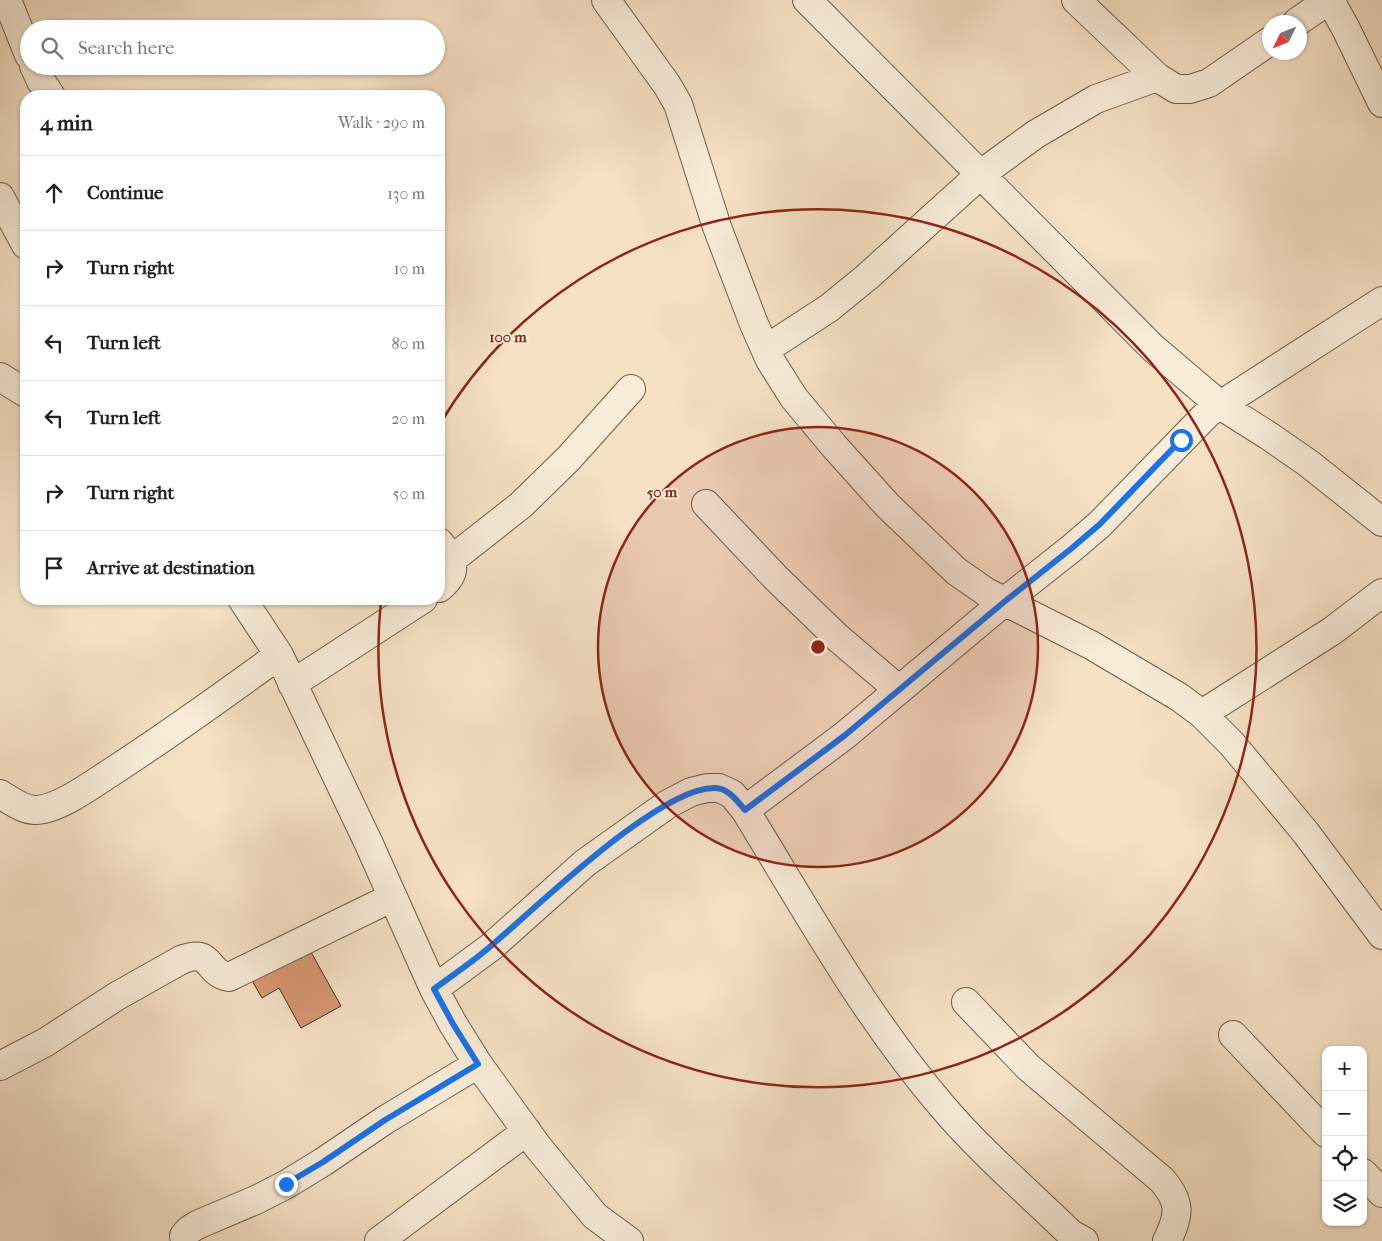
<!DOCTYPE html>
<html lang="en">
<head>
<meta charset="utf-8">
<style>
	body { margin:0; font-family:"IM FELL French Canon",serif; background:#f2f2f2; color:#202124 }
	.controls { position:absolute; right:15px; bottom:15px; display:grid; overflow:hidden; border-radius:10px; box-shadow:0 1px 4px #0004 }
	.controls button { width:45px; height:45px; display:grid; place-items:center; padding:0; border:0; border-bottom:1px solid #e0e0e0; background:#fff; color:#202124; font:25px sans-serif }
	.compass { position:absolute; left:1262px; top:15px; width:45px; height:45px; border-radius:50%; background:#fff; box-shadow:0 1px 4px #0004; rotate:227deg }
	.stop { position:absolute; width:15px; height:15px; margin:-11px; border:4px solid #1a73e8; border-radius:50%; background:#fff }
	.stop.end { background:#1a73e8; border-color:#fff; box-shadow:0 1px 5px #0008 }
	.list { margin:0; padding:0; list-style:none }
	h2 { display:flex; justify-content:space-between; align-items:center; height:65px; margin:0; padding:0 20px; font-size:21px }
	h2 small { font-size:16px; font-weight:400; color:#757577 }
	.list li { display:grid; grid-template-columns:32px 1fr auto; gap:15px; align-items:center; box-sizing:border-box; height:75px; padding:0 20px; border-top:1px solid #e0e0e0 }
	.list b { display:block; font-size:19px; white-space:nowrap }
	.list em { font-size:16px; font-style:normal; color:#757577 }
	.icon { flex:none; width:28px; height:28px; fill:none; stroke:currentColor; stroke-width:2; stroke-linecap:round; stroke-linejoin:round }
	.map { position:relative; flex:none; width:1382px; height:1241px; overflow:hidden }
	.search { position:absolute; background:#fff; box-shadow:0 1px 4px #0004; left:20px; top:20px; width:425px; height:55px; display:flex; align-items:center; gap:12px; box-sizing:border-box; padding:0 18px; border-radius:28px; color:#757577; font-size:19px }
	.panel { position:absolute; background:#fff; box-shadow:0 1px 4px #0004; left:20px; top:90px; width:425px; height:515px; border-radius:20px }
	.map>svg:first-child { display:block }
	.building { fill:#d99774; stroke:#402f20 }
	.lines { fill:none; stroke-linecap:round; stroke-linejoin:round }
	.minor-casing { stroke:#6e5c49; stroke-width:30 }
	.minor { stroke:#f9ecd9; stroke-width:28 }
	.route { stroke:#1a73e8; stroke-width:6 }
	.ring { fill:none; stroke:#8f2418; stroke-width:2.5 }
	.centre { fill:#8f2418; stroke:#f9ecd9; stroke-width:2.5 }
	.ring-label { font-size:15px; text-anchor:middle; font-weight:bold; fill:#8f2418; stroke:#f9ecd9; stroke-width:4; stroke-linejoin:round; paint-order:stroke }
</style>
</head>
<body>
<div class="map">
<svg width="1382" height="1241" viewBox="0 0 1382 1241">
	<rect width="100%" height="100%" fill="#f6e1c5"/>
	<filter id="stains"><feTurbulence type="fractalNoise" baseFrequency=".004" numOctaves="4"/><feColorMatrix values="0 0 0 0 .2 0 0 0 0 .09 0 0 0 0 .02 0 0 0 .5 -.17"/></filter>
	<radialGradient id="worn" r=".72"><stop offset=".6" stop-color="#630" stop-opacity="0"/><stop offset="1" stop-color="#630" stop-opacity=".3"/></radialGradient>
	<path class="building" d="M 307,945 L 341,1006 L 301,1028 L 279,988 L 262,998 L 250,977 Z"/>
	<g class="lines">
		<g class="minor-casing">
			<path id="minor" d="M 7,0 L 29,55
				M 606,0 L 667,85 L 678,104 L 717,227 L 754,324 L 770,360 L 794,398 L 834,446 L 888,506 L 956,571 L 986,592 L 1091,645 L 1179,697 L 1202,714 L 1232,744 L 1306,833 L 1382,935
				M 807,0 L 1153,348 L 1220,405 L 1269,436 L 1308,463 L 1382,522
				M 1076,0 L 1157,77 L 1176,89 L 1190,89 L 1209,83 L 1270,41
				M 1330,0 L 1346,29 L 1382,103
				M 1297,22 L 1329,0
				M 34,66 L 41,81 L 51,96
				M 0,197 L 26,245
				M 766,349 L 829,308 L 867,277 L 981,174 L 1036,134 L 1096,99 L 1157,77
				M 0,377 L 26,393
				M 706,504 L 777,579 L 838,638 L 899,690
				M 439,542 C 453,561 460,571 439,588
				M 451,560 L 521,505 L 569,458 L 631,389
				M 242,599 L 279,655 L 369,844 L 434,989 L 453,1024 L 478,1064 L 538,1147 L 595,1216 L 629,1241
				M 292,684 L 423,599
				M 1202,714 L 1332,631 L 1382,593
				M 0,794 C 10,800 23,810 35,810 C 58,810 93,784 113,771 C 170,734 224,695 279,655
				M 745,810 L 844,736 L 1004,602 L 1072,548 L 1100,524 L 1208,413 L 1382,301
				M 434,989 L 491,947 L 585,863 L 668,804 L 691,792 L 707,788 L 719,788 L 732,794 L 745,810 C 807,911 865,1016 942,1106 C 981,1152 1028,1192 1071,1234 L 1084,1241
				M 966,1002 L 1028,1067 L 1162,1180 C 1181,1202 1180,1215 1167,1241
				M 1233,1035 L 1326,1133
				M 0,1066 L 46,1042 L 117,996 L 181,960 C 213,947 205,973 229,977 L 393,897
				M 1363,1173 L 1382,1193
				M 185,1241 L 184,1236 L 189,1230 L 197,1225 L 258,1199 L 287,1184 L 323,1162 L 385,1120 L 478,1064
				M 379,1241 L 527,1131"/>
		</g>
		<use href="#minor" class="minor"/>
	</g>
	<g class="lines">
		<path class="route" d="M 286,1184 L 323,1162 L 385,1120 L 478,1064 L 453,1024 L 434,989 C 454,974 474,961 492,945 C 536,908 661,785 716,788 C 729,789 737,801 745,810 L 844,736 L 1004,602 L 1072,548 L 1100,524 L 1181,440"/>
	</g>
	<circle cx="818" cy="647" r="220" fill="#8f2418" fill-opacity=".12"/>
	<g class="ring">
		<circle cx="818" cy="647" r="220"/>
		<path d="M440 424A439 439 0 1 1 381 601"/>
	</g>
	<circle cx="818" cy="647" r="8" class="centre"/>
	<g class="ring-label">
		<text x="508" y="342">100 m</text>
		<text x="662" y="497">50 m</text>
	</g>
	<rect width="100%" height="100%" filter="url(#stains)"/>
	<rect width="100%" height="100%" fill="url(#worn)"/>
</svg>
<div class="controls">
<button>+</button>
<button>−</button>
<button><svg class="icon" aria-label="locate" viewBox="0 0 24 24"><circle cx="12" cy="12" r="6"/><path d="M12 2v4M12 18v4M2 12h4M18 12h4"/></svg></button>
<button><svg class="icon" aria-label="layers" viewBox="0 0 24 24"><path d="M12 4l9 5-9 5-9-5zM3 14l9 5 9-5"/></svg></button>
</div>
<svg class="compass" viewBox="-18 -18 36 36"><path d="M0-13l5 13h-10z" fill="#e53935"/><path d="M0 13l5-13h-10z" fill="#757577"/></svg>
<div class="stop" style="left:1181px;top:440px"></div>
<div class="stop end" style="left:286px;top:1184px"></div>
<div class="search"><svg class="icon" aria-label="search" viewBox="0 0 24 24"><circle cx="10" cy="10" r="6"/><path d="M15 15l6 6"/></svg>Search here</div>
<section class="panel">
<h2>4 min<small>Walk · 290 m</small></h2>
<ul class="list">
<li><svg class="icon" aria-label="ahead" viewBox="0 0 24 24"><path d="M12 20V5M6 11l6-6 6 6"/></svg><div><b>Continue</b></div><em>130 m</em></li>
<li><svg class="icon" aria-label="right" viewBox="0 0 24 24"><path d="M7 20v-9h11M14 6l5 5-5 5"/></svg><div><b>Turn right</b></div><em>10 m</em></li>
<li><svg class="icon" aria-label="left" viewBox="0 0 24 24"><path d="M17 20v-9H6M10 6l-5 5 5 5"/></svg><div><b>Turn left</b></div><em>80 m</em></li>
<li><svg class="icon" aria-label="left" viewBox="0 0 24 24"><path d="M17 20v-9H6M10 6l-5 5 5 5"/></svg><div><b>Turn left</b></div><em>20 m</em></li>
<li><svg class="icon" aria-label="right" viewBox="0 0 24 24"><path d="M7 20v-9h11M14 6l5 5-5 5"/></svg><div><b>Turn right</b></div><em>50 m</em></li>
<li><svg class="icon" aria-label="arrive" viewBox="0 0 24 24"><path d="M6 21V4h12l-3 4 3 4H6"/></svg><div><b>Arrive at destination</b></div></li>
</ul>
</section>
</div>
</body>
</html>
